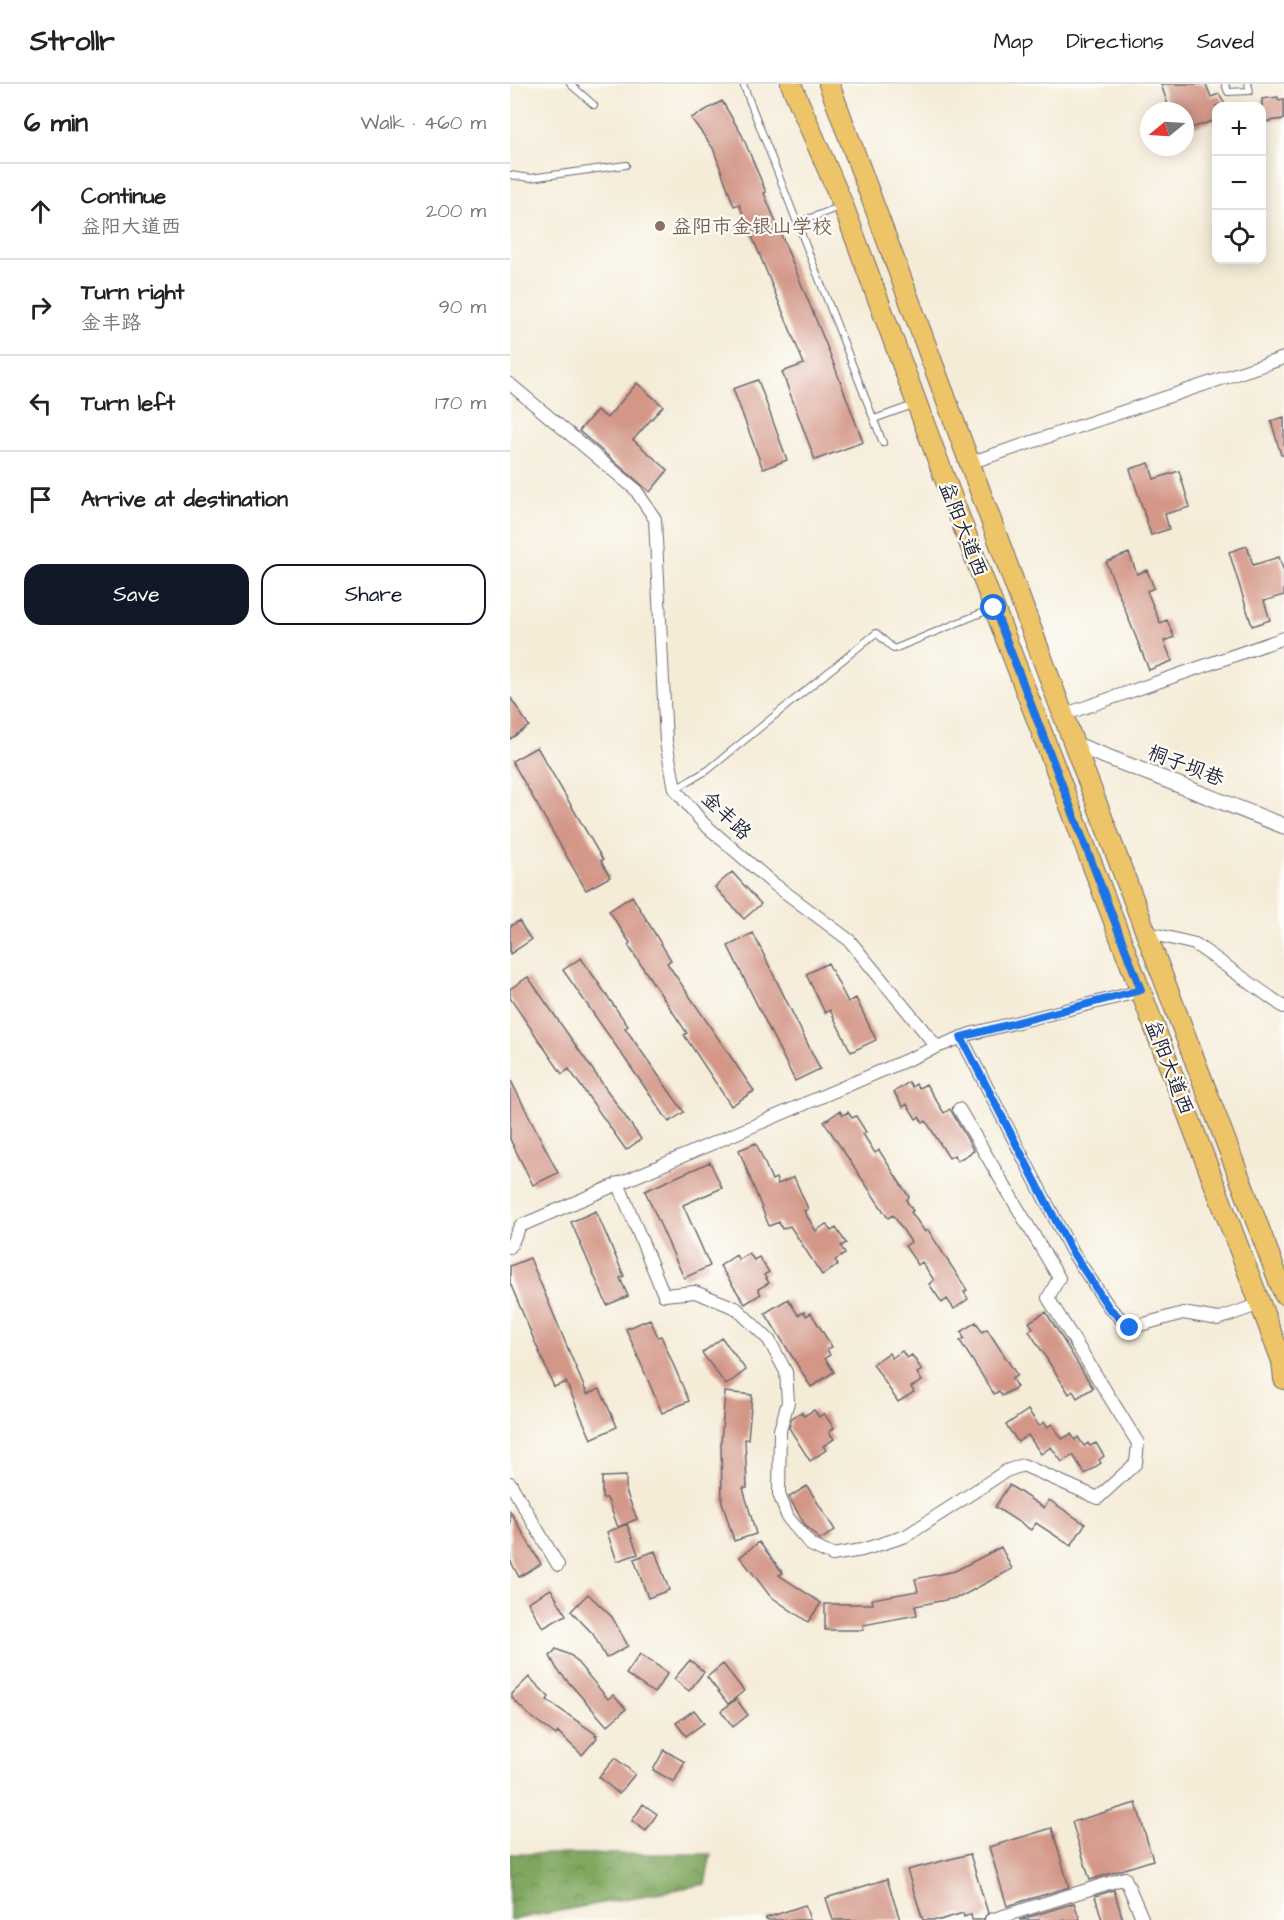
<!DOCTYPE html>
<html lang="en">
<head>
<meta charset="utf-8">
<style>
	body { margin:0; font-family:"Architects Daughter","LXGW WenKai TC",sans-serif; background:#f6f6f6; color:#222 }
	.controls { position:absolute; right:18px; top:18px; display:grid; overflow:hidden; border-radius:12px; box-shadow:0 3px 15px #0003 }
	.controls button { width:54px; height:54px; display:grid; place-items:center; padding:0; border:0; border-bottom:2px solid #e0e0e0; background:#fff; color:#222; font:30px sans-serif }
	.compass { position:absolute; left:630px; top:18px; width:54px; height:54px; border-radius:50%; background:#fff; box-shadow:0 3px 15px #0003; rotate:252deg }
	.stop { position:absolute; width:18px; height:18px; margin:-14px; border:4px solid #1a73e8; border-radius:50%; background:#fff }
	.stop.end { background:#1a73e8; border-color:#fff; box-shadow:0 2px 6px #0008 }
	.list { margin:0; padding:0; list-style:none }
	h2 { display:flex; justify-content:space-between; align-items:center; height:78px; margin:0; padding:0 24px; font-size:26px }
	h2 small { font-size:20px; font-weight:400; color:#767676 }
	.list li { display:grid; grid-template-columns:39px 1fr auto; gap:18px; align-items:center; box-sizing:border-box; height:96px; padding:0 24px; border-top:2px solid #e0e0e0 }
	.list b { display:block; font-size:22px; white-space:nowrap }
	.list p { margin:0; font-size:20px; white-space:nowrap; color:#767676 }
	.list em { font-size:20px; font-style:normal; color:#767676 }
	.actions { display:flex; gap:12px; padding:18px 24px }
	.actions a { flex:1; padding:14px 0; border:2px solid #111827; border-radius:18px; text-align:center; font-size:21px; color:#111827 }
	.actions .main { background:#111827; color:#fff }
	.icon { flex:none; width:33px; height:33px; fill:none; stroke:currentColor; stroke-width:2; stroke-linecap:round; stroke-linejoin:round }
	.map { position:relative; flex:none; width:774px; height:1836px; overflow:hidden }
	header { display:flex; align-items:center; gap:36px; box-sizing:border-box; height:84px; padding:0 30px; background:#fff; border-bottom:2px solid #e0e0e0 }
	header strong { font-size:28px }
	nav { display:flex; gap:33px; margin-inline-start:auto; font-size:21px }
	main { display:flex }
	aside { flex:1; background:#fff }
	.map>svg:first-child { display:block }
	.forest { fill:url(#forest-crowns); stroke:#51644c; stroke-width:1.5 }
	.building { fill:#d39687 }
	.lines { fill:none; stroke-linecap:round; stroke-linejoin:round }
	.service-casing { stroke:#6c6972; stroke-width:8 }
	.minor-casing { stroke:#6c6972; stroke-width:14 }
	.tertiary-casing { stroke:#6c6972; stroke-width:17 }
	.primary-casing { stroke:#6c6972; stroke-width:22 }
	.service { stroke:#fff; stroke-width:6 }
	.minor { stroke:#fff; stroke-width:12 }
	.tertiary { stroke:#fff; stroke-width:15 }
	.primary { stroke:#eec469; stroke-width:20 }
	.route { stroke:#1a73e8; stroke-width:8 }
	.education-dot { fill:#8d6e63; stroke:#fdfcf7; stroke-width:2 }
	.labels { text-anchor:middle; stroke-width:4.5; stroke-linejoin:round; paint-order:stroke }
	.education-label { font-size:20px; fill:#785e54; stroke:#fdfcf7; text-anchor:start }
	.street-label { font-size:20px; fill:#22223b; stroke:#fdfcf7 }
</style>
</head>
<body>
<header>
<strong>Strollr</strong>
<nav><a>Map</a><a>Directions</a><a>Saved</a></nav>
</header>
<main>
<aside>
<h2>6 min<small>Walk · 460 m</small></h2>
<ul class="list">
<li><svg class="icon" aria-label="ahead" viewBox="0 0 24 24"><path d="M12 20V5M6 11l6-6 6 6"/></svg><div><b>Continue</b><p>益阳大道西</p></div><em>200 m</em></li>
<li><svg class="icon" aria-label="right" viewBox="0 0 24 24"><path d="M7 20v-9h11M14 6l5 5-5 5"/></svg><div><b>Turn right</b><p>金丰路</p></div><em>90 m</em></li>
<li><svg class="icon" aria-label="left" viewBox="0 0 24 24"><path d="M17 20v-9H6M10 6l-5 5 5 5"/></svg><div><b>Turn left</b></div><em>170 m</em></li>
<li><svg class="icon" aria-label="arrive" viewBox="0 0 24 24"><path d="M6 21V4h12l-3 4 3 4H6"/></svg><div><b>Arrive at destination</b></div></li>
</ul>
<div class="actions"><a class="main">Save</a><a>Share</a></div>
</aside>
<div class="map">
<svg width="774" height="1836" viewBox="0 0 774 1836">
	<defs>
		<pattern id="forest-crowns" width="20" height="18" patternUnits="userSpaceOnUse" patternTransform="scale(1.5)"><rect width="20" height="18" fill="#80a75e"/><path d="M2 6a3 3 0 1 1 6 0M12 15a3 3 0 1 1 6 0" fill="none" stroke="#68884f"/></pattern>
	</defs>
	<rect width="100%" height="100%" fill="#fdfcf7"/>
	<filter id="ink" filterUnits="userSpaceOnUse"><feTurbulence type="fractalNoise" baseFrequency=".0167" numOctaves="2"/><feDisplacementMap in="SourceGraphic" scale="12" xChannelSelector="R" yChannelSelector="G"/><feConvolveMatrix kernelMatrix="1 2 1 2 8 2 1 2 1" color-interpolation-filters="sRGB"/></filter>
	<filter id="wash" filterUnits="userSpaceOnUse"><feTurbulence type="fractalNoise" baseFrequency=".008" numOctaves="4" result="noise"/><feDisplacementMap in="SourceGraphic" scale="24" xChannelSelector="R" yChannelSelector="G"/><feGaussianBlur stdDeviation="1.35" result="paint"/><feColorMatrix in="noise" values="0 0 0 0 0 0 0 0 0 0 0 0 0 0 0 0 0 1.4 0 .05"/><feComposite in="paint" operator="in"/></filter>
	<g filter="url(#wash)">
		<rect width="100%" height="100%" fill="#f5ecd8"/>
		<path class="forest" d="M 0,1770 L 201,1770 L 195,1800 L 0,1836 Z"/>
		<g id="blocks">
			<path class="building" d="M 651,0 L 696,0 L 701,13 L 709,10 L 716,22 L 706,22 L 706,36 L 675,46 L 675,27 L 660,27 Z
				M 768,13 L 768,16 L 774,15 L 774,35 L 752,38 L 752,15 Z
				M 212,17 L 232,51 L 256,108 L 254,109 L 320,270 L 353,358 L 305,376 L 272,288 L 294,280 L 229,120 L 224,122 L 203,64 L 181,34 Z
				M 248,296 L 277,376 L 253,385 L 223,305 Z
				M 127,299 L 153,322 L 123,356 L 158,386 L 140,408 L 69,347 L 87,326 L 97,334 Z
				M 774,333 L 774,371 L 771,371 L 761,337 Z
				M 639,379 L 644,395 L 669,387 L 680,423 L 655,430 L 659,445 L 641,451 L 620,385 Z
				M 737,462 L 743,481 L 769,473 L 774,488 L 774,511 L 754,517 L 760,536 L 742,542 L 719,468 Z
				M 619,469 L 627,490 L 637,486 L 644,504 L 637,507 L 650,539 L 657,536 L 664,553 L 654,557 L 662,577 L 639,586 L 596,478 Z
				M 0,613 L 19,642 L 0,655 Z
				M 27,663 L 93,776 L 91,777 L 100,793 L 76,806 L 2,677 Z
				M 222,788 L 251,820 L 234,835 L 205,803 Z
				M 122,812 L 161,876 L 157,879 L 244,1007 L 221,1022 L 174,951 L 177,949 L 137,890 L 118,861 L 120,859 L 99,827 Z
				M 9,837 L 21,856 L 0,870 L 0,842 Z
				M 243,849 L 310,985 L 285,997 L 218,862 Z
				M 71,874 L 118,942 L 115,944 L 174,1028 L 159,1038 L 53,886 Z
				M 318,879 L 338,918 L 346,914 L 366,956 L 341,968 L 320,926 L 315,929 L 296,890 Z
				M 18,893 L 131,1055 L 116,1066 L 59,985 L 52,990 L 0,914 L 0,905 Z
				M 0,995 L 48,1089 L 23,1101 L 0,1055 Z
				M 399,998 L 402,1003 L 406,1000 L 409,1004 L 416,1000 L 434,1029 L 440,1025 L 464,1067 L 447,1077 L 444,1071 L 439,1074 L 416,1037 L 413,1039 L 409,1033 L 406,1035 L 397,1020 L 393,1023 L 384,1008 Z
				M 330,1027 L 333,1031 L 338,1028 L 342,1034 L 346,1032 L 356,1048 L 353,1050 L 365,1069 L 369,1066 L 399,1113 L 396,1116 L 403,1127 L 401,1128 L 415,1148 L 418,1146 L 457,1206 L 454,1208 L 458,1215 L 444,1225 L 437,1215 L 432,1219 L 419,1200 L 424,1196 L 412,1178 L 408,1181 L 395,1162 L 401,1158 L 383,1131 L 378,1134 L 314,1038 Z
				M 246,1059 L 262,1096 L 266,1094 L 268,1100 L 284,1093 L 298,1125 L 294,1127 L 306,1147 L 316,1140 L 321,1147 L 326,1144 L 336,1159 L 331,1162 L 335,1170 L 325,1176 L 328,1181 L 312,1191 L 280,1142 L 272,1145 L 269,1138 L 259,1142 L 229,1066 Z
				M 200,1078 L 212,1104 L 173,1121 L 200,1182 L 174,1194 L 135,1107 Z
				M 86,1127 L 114,1192 L 110,1194 L 118,1212 L 97,1221 L 61,1138 Z
				M 239,1169 L 244,1176 L 249,1173 L 259,1188 L 254,1191 L 259,1199 L 248,1205 L 251,1210 L 235,1220 L 210,1182 L 226,1171 L 229,1176 Z
				M 20,1174 L 77,1310 L 90,1305 L 107,1343 L 81,1355 L 56,1298 L 44,1303 L 0,1199 L 0,1182 Z
				M 278,1215 L 288,1231 L 294,1228 L 296,1232 L 301,1229 L 322,1263 L 317,1265 L 320,1271 L 315,1274 L 324,1288 L 301,1303 L 255,1229 Z
				M 536,1228 L 583,1304 L 567,1314 L 563,1307 L 559,1310 L 519,1247 L 523,1244 L 519,1238 Z
				M 140,1235 L 148,1253 L 151,1252 L 179,1317 L 152,1329 L 116,1245 Z
				M 466,1238 L 472,1248 L 477,1245 L 507,1291 L 502,1295 L 507,1303 L 492,1312 L 489,1307 L 484,1310 L 450,1257 L 454,1254 L 451,1248 Z
				M 212,1254 L 236,1286 L 216,1301 L 192,1269 Z
				M 392,1267 L 397,1274 L 402,1271 L 412,1286 L 407,1289 L 412,1297 L 401,1303 L 404,1308 L 388,1318 L 363,1280 L 379,1269 L 382,1274 Z
				M 215,1308 L 242,1311 L 238,1355 L 235,1355 L 237,1404 L 233,1404 L 246,1450 L 224,1457 L 212,1418 L 211,1358 Z
				M 304,1326 L 309,1333 L 314,1329 L 324,1344 L 319,1348 L 324,1355 L 313,1362 L 316,1366 L 300,1377 L 279,1344 L 282,1334 L 291,1328 L 294,1332 Z
				M 518,1326 L 529,1342 L 534,1338 L 537,1343 L 542,1340 L 552,1355 L 561,1350 L 565,1356 L 568,1353 L 574,1362 L 578,1359 L 580,1362 L 586,1359 L 594,1372 L 589,1376 L 591,1379 L 575,1390 L 563,1371 L 552,1378 L 541,1363 L 531,1370 L 518,1351 L 508,1358 L 496,1341 Z
				M 116,1392 L 116,1407 L 127,1435 L 108,1443 L 97,1414 L 92,1414 L 92,1393 Z
				M 499,1401 L 534,1424 L 539,1416 L 575,1440 L 561,1462 L 526,1439 L 521,1446 L 485,1423 Z
				M 297,1402 L 325,1446 L 310,1456 L 295,1441 L 279,1413 Z
				M 0,1427 L 31,1480 L 9,1493 L 0,1476 Z
				M 117,1440 L 128,1470 L 107,1477 L 97,1448 Z
				M 249,1458 L 273,1489 L 269,1491 L 311,1519 L 298,1538 L 260,1512 L 230,1473 Z
				M 491,1463 L 502,1485 L 450,1513 L 405,1522 L 407,1531 L 353,1541 L 353,1546 L 315,1546 L 315,1520 L 363,1520 L 362,1515 L 408,1507 L 405,1495 L 445,1487 Z
				M 145,1467 L 159,1506 L 138,1514 L 124,1475 Z
				M 41,1505 L 56,1531 L 33,1544 L 18,1518 Z
				M 78,1510 L 102,1533 L 118,1562 L 96,1574 L 83,1550 L 61,1527 Z
				M 46,1565 L 62,1572 L 98,1615 L 103,1611 L 116,1625 L 97,1642 L 47,1585 L 40,1572 Z
				M 130,1570 L 158,1589 L 144,1609 L 116,1590 Z
				M 180,1576 L 194,1588 L 179,1607 L 164,1595 Z
				M 213,1580 L 234,1607 L 218,1620 L 197,1593 Z
				M 19,1593 L 39,1613 L 37,1616 L 87,1651 L 85,1652 L 87,1654 L 72,1671 L 48,1648 L 46,1651 L 19,1631 L 2,1614 L 2,1610 Z
				M 226,1615 L 238,1631 L 223,1643 L 211,1627 Z
				M 184,1626 L 194,1639 L 176,1652 L 166,1639 Z
				M 154,1666 L 175,1678 L 164,1698 L 143,1686 Z
				M 105,1674 L 125,1690 L 109,1710 L 89,1693 Z
				M 626,1719 L 643,1776 L 580,1796 L 562,1738 Z
				M 133,1720 L 147,1730 L 136,1747 L 122,1737 Z
				M 542,1744 L 559,1803 L 497,1822 L 479,1763 Z
				M 460,1770 L 478,1829 L 473,1836 L 462,1836 L 461,1830 L 454,1833 L 453,1829 L 430,1836 L 413,1836 L 397,1786 Z
				M 377,1795 L 390,1836 L 323,1836 L 316,1814 Z
				M 604,1806 L 613,1836 L 592,1836 L 585,1812 Z
				M 564,1819 L 570,1836 L 509,1836 Z
				M 295,1821 L 300,1836 L 256,1836 L 256,1834 Z"/>
		</g>
	</g>
	<g filter="url(#ink)">
		<use href="#blocks" fill-opacity="0" stroke="#6c6972" stroke-width="1.5"/>
		<g class="lines">
			<g class="service-casing">
				<path id="service" d="M 60,0 L 84,21
					M 233,0 L 373,359
					M 715,0 L 718,8 L 740,7 L 738,0
					M 0,91 L 20,94 L 116,81
					M 287,139 L 332,122
					M 364,335 L 406,320
					M 165,705 L 198,686 L 366,549 L 384,565 L 481,525"/>
			</g>
			<g class="minor-casing">
				<path id="minor" d="M 0,300 L 125,405 L 145,435 L 156,658 L 165,705 L 193,739 L 260,797 L 339,856 L 427,963 L 460,950 L 631,907
					M 459,379 L 774,274
					M 553,631 L 774,554
					M 635,848 L 685,860 L 774,923
					M 451,953 L 561,1166 L 599,1223 L 620,1244 L 673,1229 L 708,1235 L 750,1220
					M 108,1099 L 154,1211 L 185,1208 L 226,1224 L 259,1256 L 276,1288 L 278,1318 L 270,1346 L 269,1410 L 278,1434 L 301,1461 L 322,1471 L 352,1466 L 396,1452 L 496,1387 L 513,1381 L 588,1414 L 626,1379 L 628,1359 L 538,1214 L 549,1194 L 449,1025
					M 0,1163 L 10,1142 L 427,963
					M 0,1399 L 48,1481
					M 481,1836 L 615,1794 L 633,1836"/>
			</g>
			<g class="tertiary-casing">
				<path id="tertiary" d="M 564,660 L 774,742"/>
			</g>
			<g class="primary-casing">
				<path id="primary" d="M 281,0 L 333,121 L 433,390 L 772,1277 L 774,1295
					M 319,0 L 564,660 L 774,1210"/>
			</g>
			<use href="#service" class="service"/>
			<use href="#minor" class="minor"/>
			<use href="#tertiary" class="tertiary"/>
			<use href="#primary" class="primary"/>
		</g>
	</g>
	<g class="lines" filter="url(#ink)">
		<path class="route" d="M 484,524 L 631,906 L 451,953 L 561,1166 L 599,1224 L 620,1244"/>
	</g>
	<circle class="education-dot" cx="150" cy="142" r="6"/>
	<g class="labels">
		<g class="education-label">
			<text x="162" y="149">益阳市金银山学校</text>
		</g>
		<g class="street-label">
			<text transform="translate(454 445) rotate(69)" y="7">益阳大道西</text>
			<text transform="translate(676 681) rotate(21)" y="7">桐子坝巷</text>
			<text transform="translate(217 731) rotate(44)" y="7">金丰路</text>
			<text transform="translate(660 983) rotate(69)" y="7">益阳大道西</text>
		</g>
	</g>
</svg>
<div class="controls">
<button>+</button>
<button>−</button>
<button><svg class="icon" aria-label="locate" viewBox="0 0 24 24"><circle cx="12" cy="12" r="6"/><path d="M12 2v4M12 18v4M2 12h4M18 12h4"/></svg></button>
</div>
<svg class="compass" viewBox="-18 -18 36 36"><path d="M0-13l5 13h-10z" fill="#e53935"/><path d="M0 13l5-13h-10z" fill="#767676"/></svg>
<div class="stop" style="left:484px;top:524px"></div>
<div class="stop end" style="left:620px;top:1244px"></div>
</div>
</main>
</body>
</html>
